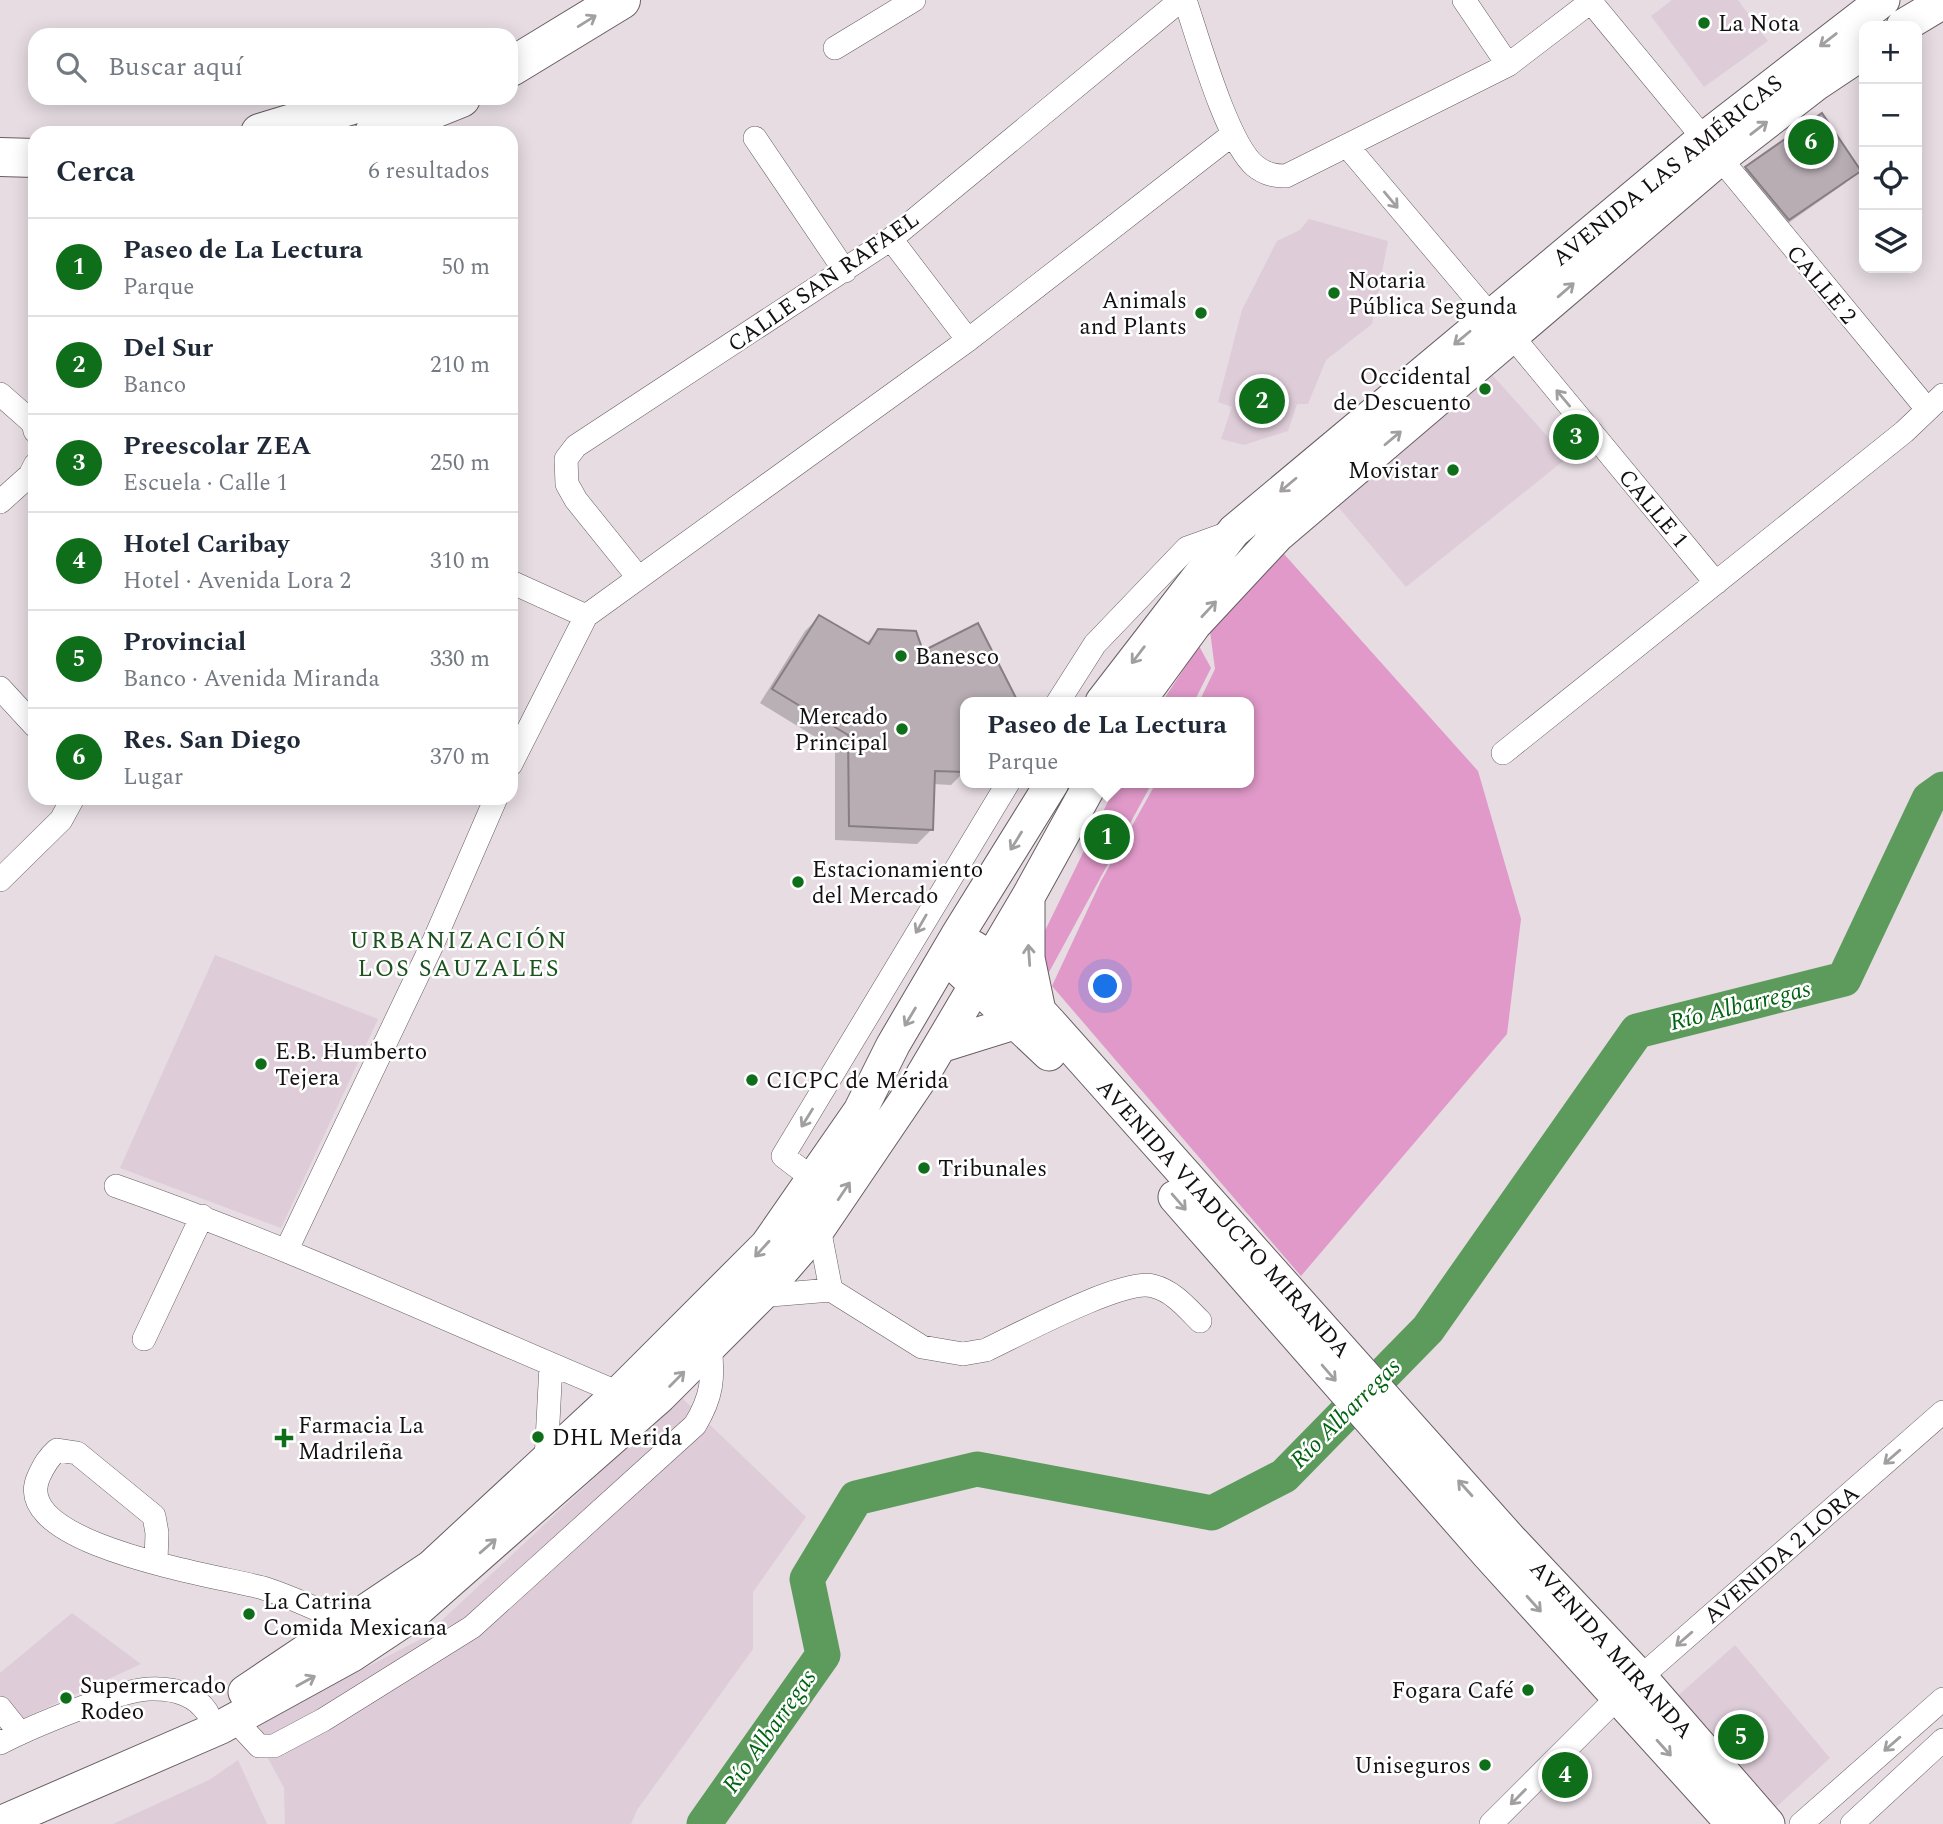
<!DOCTYPE html>
<html lang="es">
<head>
<meta charset="utf-8">
<style>
	body { margin:0; font-family:Spectral,serif; background:#f2f2f3; color:#1f2937 }
	.controls { position:absolute; right:21px; top:21px; display:grid; overflow:hidden; border-radius:14px; box-shadow:0 4px 18px #0003 }
	.controls button { width:63px; height:63px; display:grid; place-items:center; padding:0; border:0; border-bottom:2px solid #e0e1e3; background:#fff; color:#1f2937; font:35px sans-serif }
	.you { position:absolute; left:1106px; top:987px; width:24px; height:24px; margin:-18px; border:5px solid #fff; border-radius:50%; background:#1a73e8; box-shadow:0 0 0 10px #1a73e833 }
	.badge { display:grid; place-items:center; width:46px; height:46px; border-radius:50%; background:#0f6e1a; color:#fff; font-size:23px; font-weight:700 }
	.pin { position:absolute; translate:-50% -50%; border:4px solid #fff; box-shadow:0 2px 7px #0006 }
	.popup { position:absolute; left:960px; top:697px; width:294px; height:91px; box-sizing:border-box; display:grid; place-content:center; border-radius:14px; background:#fff; filter:drop-shadow(0 2px 5px #0005); font-size:23px; white-space:nowrap; color:#747a83 }
	.popup b { font-size:26px; color:#1f2937 }
	.popup::after { content:''; position:absolute; left:50%; top:100%; margin-left:-14px; border:14px solid transparent; border-top-color:#fff }
	.list { margin:0; padding:0; list-style:none }
	h2 { display:flex; justify-content:space-between; align-items:center; height:91px; margin:0; padding:0 28px; font-size:30px }
	h2 small { font-size:23px; font-weight:400; color:#747a83 }
	.list li { display:grid; grid-template-columns:46px 1fr auto; gap:21px; align-items:center; box-sizing:border-box; height:98px; padding:0 28px; border-top:2px solid #e0e1e3 }
	.list b { display:block; font-size:26px; white-space:nowrap }
	.list p { margin:0; font-size:23px; white-space:nowrap; color:#747a83 }
	.list em { font-size:23px; font-style:normal; color:#747a83 }
	.icon { flex:none; width:38px; height:38px; fill:none; stroke:currentColor; stroke-width:2; stroke-linecap:round; stroke-linejoin:round }
	.map { position:relative; flex:none; width:1943px; height:1824px; overflow:hidden }
	.search { position:absolute; background:#fff; box-shadow:0 4px 18px #0003; left:28px; top:28px; width:490px; height:77px; display:flex; align-items:center; gap:18px; box-sizing:border-box; padding:0 24px; border-radius:21px; color:#747a83; font-size:26px }
	.panel { position:absolute; background:#fff; box-shadow:0 4px 18px #0003; left:28px; top:126px; width:490px; height:679px; border-radius:21px }
	.map>svg:first-child { display:block }
	.built { fill:#decdd8 }
	.green { fill:#e099c9 }
	.shadow { fill:#0003 }
	.lines { fill:none; stroke-linecap:round; stroke-linejoin:round }
	.river { stroke:#5d9b5d; stroke-width:35 }
	.building { fill:#b7adb3; stroke:#877e84; stroke-width:2 }
	.street-casing { stroke:#665d63; stroke-width:24 }
	.secondary-casing { stroke:#665d63; stroke-width:35 }
	.highway-casing { stroke:#665d63; stroke-width:40 }
	.street { stroke:#fff; stroke-width:23 }
	.secondary { stroke:#fff; stroke-width:33 }
	.highway { stroke:#fff; stroke-width:38 }
	.oneway { stroke:#a19fa0 }
	.poi-dot { fill:#0f6e1a; stroke:#fff; stroke-width:2.5 }
	.labels { text-anchor:middle; stroke-width:5; stroke-linejoin:round; paint-order:stroke }
	.poi-label { font-size:23px; fill:#131012; stroke:#fff; text-anchor:start }
	.street-label { font-size:23px; fill:#131012; stroke:#fff }
	.neighbourhood-label { font-size:24px; letter-spacing:2px; fill:#1b521e; stroke:#fff }
	.water-label { font-size:24px; font-style:italic; fill:#006310; stroke:#fff }
</style>
</head>
<body>
<div class="map">
<svg width="1943" height="1824" viewBox="0 0 1943 1824">
	<rect width="100%" height="100%" fill="#e6dce2"/>
	<path class="built" d="M 1672,0 L 1738,0 L 1768,41 L 1704,87 L 1651,16 Z
		M 1309,219 L 1388,241 L 1372,324 L 1326,360 L 1308,404 L 1297,404 L 1288,431 L 1244,445 L 1221,439 L 1232,407 L 1218,402 L 1242,310 L 1277,241 L 1300,230 Z
		M 1485,367 L 1567,458 L 1406,587 L 1329,496 Z
		M 215,955 L 378,1019 L 281,1228 L 120,1168 Z
		M 681,1397 L 806,1517 L 753,1592 L 753,1649 L 637,1810 L 631,1824 L 285,1824 L 284,1788 L 251,1727 L 423,1638 Z
		M 72,1613 L 141,1664 L 0,1729 L 0,1673 Z
		M 1735,1645 L 1830,1758 L 1772,1811 L 1673,1700 Z
		M 238,1760 L 267,1824 L 113,1824 L 209,1780 Z"/>
	<path class="green" d="M 1284,554 L 1478,771 L 1521,919 L 1507,1034 L 1301,1276 L 1052,986 L 1101,881 L 1156,783 L 1249,783 L 1249,702 L 1199,702 L 1215,669 L 1210,631 Z
		M 1199,646 L 1211,668 L 1194,702 L 1162,702 Z
		M 1117,783 L 1152,783 L 1048,974 L 1040,941 Z"/>
	<path class="shadow" d="M 1746,168 L 1858,170 L 1844,184 L 1774,233 L 1732,182 Z
		M 819,617 L 865,644 L 879,631 L 1016,702 L 965,702 L 965,771 L 951,785 L 933,784 L 931,830 L 917,844 L 835,840 L 835,749 L 760,703 L 805,631 Z"/>
	<g class="lines">
		<path class="river" d="M 704,1824 L 823,1655 L 807,1579 L 856,1498 L 977,1469 L 1212,1513 L 1284,1476 L 1428,1329 L 1637,1031 L 1844,979 L 1929,799 L 1943,789"/>
	</g>
	<path class="building" d="M 1822,113 L 1861,171 L 1789,220 L 1745,167 Z
		M 819,615 L 869,644 L 878,629 L 916,631 L 923,651 L 978,623 L 1018,702 L 965,702 L 965,772 L 935,771 L 933,830 L 849,826 L 848,735 L 772,689 Z"/>
	<g class="lines">
		<g class="street-casing">
			<path id="street" d="M 1185,0 C 1198,38 1227,143 1255,166 C 1265,174 1274,176 1286,176 L 1508,65 L 1593,0
				M 1464,0 L 1508,65
				M 1591,2 L 1927,409
				M 835,48 L 914,0
				M 755,138 L 845,271
				M 1348,147 L 1490,315
				M 891,239 L 968,340
				M 1512,336 L 1716,583
				M 0,394 L 33,423 L 35,431
				M 0,502 L 30,475 L 35,465
				M 638,577 L 576,500 L 567,484 L 566,459 L 576,446 L 891,239 L 1181,0
				M 511,582 L 586,616
				M 0,688 L 35,726
				M 1058,702 L 1095,644 L 1187,548 L 1234,531
				M 1503,753 L 1904,432 L 1943,395
				M 511,764 L 586,616 L 968,340 L 1233,134
				M 0,880 L 61,820 L 73,798
				M 812,1178 L 783,1156 L 1008,783
				M 116,1186 C 288,1246 452,1323 619,1393 L 627,1401
				M 819,1228 L 831,1290
				M 287,1249 L 433,943 L 496,798
				M 760,1296 L 831,1290 L 922,1347 L 963,1354 L 986,1350 C 1018,1335 1123,1278 1153,1286 C 1173,1291 1186,1307 1200,1321
				M 144,1339 L 202,1216
				M 546,1460 L 551,1365
				M 156,1561 L 157,1533 L 154,1516 L 77,1453 L 57,1450 C 48,1458 44,1465 39,1476 C 6,1545 220,1576 263,1588 C 292,1597 319,1610 347,1623
				M 0,1708 L 20,1733
				M 235,1720 L 259,1746 L 274,1746 L 323,1720 L 472,1627 L 695,1425 C 712,1397 714,1378 710,1347
				M 0,1743 C 29,1728 118,1690 149,1689 C 171,1688 194,1693 207,1712
				M 1491,1824 L 1618,1697 L 1943,1412
				M 1801,1824 L 1943,1699
				M 1852,1824 L 1943,1740"/>
		</g>
		<g class="secondary-casing">
			<path id="secondary" d="M 1903,26 L 1943,2
				M 1102,702 L 1234,531 L 1702,140 L 1883,0
				M 1138,702 L 1195,624 L 1277,536 L 1718,160 L 1816,84 L 1864,52
				M 1028,897 L 1028,958 L 1039,1011
				M 973,947 L 990,958 L 1050,1023 L 1510,1539 L 1641,1678 L 1768,1824
				M 961,971 L 1049,1054
				M 940,1046 L 1017,1022
				M 1175,1197 L 1488,1554 L 1733,1824
				M 245,1692 L 431,1567 L 619,1393 L 767,1245 L 860,1111 L 893,1045 L 957,936 L 1052,783
				M 0,1823 L 221,1727 L 352,1655 L 409,1617 L 660,1396 L 760,1296 L 819,1228 L 922,1076 L 1028,897 L 1091,783"/>
		</g>
		<g class="highway-casing">
			<path id="highway" d="M 511,67 L 621,0
				M 260,133 L 375,98
				M 374,133 L 461,98
				M 0,157 L 35,158"/>
		</g>
		<use href="#street" class="street"/>
		<use href="#secondary" class="secondary"/>
		<use href="#highway" class="highway"/>
	</g>
	<defs><path id="oneway-shaft" d="M-6 0H5M1.5-3L5.5 0L1.5 3" fill="none" stroke-width="1.6" stroke-linecap="round" stroke-linejoin="round" transform="scale(1.75)"/></defs>
	<g class="oneway">
		<use href="#oneway-shaft" transform="translate(587 21) rotate(-32)"/>
		<use href="#oneway-shaft" transform="translate(1828 40) rotate(142)"/>
		<use href="#oneway-shaft" transform="translate(1759 128) rotate(-38)"/>
		<use href="#oneway-shaft" transform="translate(1391 200) rotate(50)"/>
		<use href="#oneway-shaft" transform="translate(1566 290) rotate(-41)"/>
		<use href="#oneway-shaft" transform="translate(1462 338) rotate(140)"/>
		<use href="#oneway-shaft" transform="translate(1563 398) rotate(-130)"/>
		<use href="#oneway-shaft" transform="translate(1393 438) rotate(-40)"/>
		<use href="#oneway-shaft" transform="translate(1288 485) rotate(140)"/>
		<use href="#oneway-shaft" transform="translate(1209 609) rotate(-47)"/>
		<use href="#oneway-shaft" transform="translate(1138 655) rotate(127)"/>
		<use href="#oneway-shaft" transform="translate(1016 841) rotate(122)"/>
		<use href="#oneway-shaft" transform="translate(921 924) rotate(120)"/>
		<use href="#oneway-shaft" transform="translate(1029 955) rotate(-94)"/>
		<use href="#oneway-shaft" transform="translate(910 1017) rotate(121)"/>
		<use href="#oneway-shaft" transform="translate(807 1118) rotate(122)"/>
		<use href="#oneway-shaft" transform="translate(844 1191) rotate(-56)"/>
		<use href="#oneway-shaft" transform="translate(1179 1202) rotate(49)"/>
		<use href="#oneway-shaft" transform="translate(762 1249) rotate(132)"/>
		<use href="#oneway-shaft" transform="translate(1329 1373) rotate(49)"/>
		<use href="#oneway-shaft" transform="translate(677 1379) rotate(-45)"/>
		<use href="#oneway-shaft" transform="translate(1892 1457) rotate(139)"/>
		<use href="#oneway-shaft" transform="translate(1465 1488) rotate(-132)"/>
		<use href="#oneway-shaft" transform="translate(488 1546) rotate(-41)"/>
		<use href="#oneway-shaft" transform="translate(1534 1604) rotate(48)"/>
		<use href="#oneway-shaft" transform="translate(1684 1639) rotate(139)"/>
		<use href="#oneway-shaft" transform="translate(306 1681) rotate(-29)"/>
		<use href="#oneway-shaft" transform="translate(1892 1744) rotate(139)"/>
		<use href="#oneway-shaft" transform="translate(1664 1748) rotate(48)"/>
		<use href="#oneway-shaft" transform="translate(1518 1797) rotate(135)"/>
	</g>
	<g class="poi-dot">
		<circle cx="1704" cy="23" r="7"/>
		<circle cx="1334" cy="293" r="7"/>
		<circle cx="1201" cy="313" r="7"/>
		<circle cx="1485" cy="389" r="7"/>
		<circle cx="1453" cy="470" r="7"/>
		<circle cx="901" cy="656" r="7"/>
		<circle cx="902" cy="729" r="7"/>
		<circle cx="798" cy="882" r="7"/>
		<circle cx="261" cy="1064" r="7"/>
		<circle cx="752" cy="1080" r="7"/>
		<circle cx="924" cy="1168" r="7"/>
		<circle cx="538" cy="1437" r="7"/>
		<path d="M280.5 1427.5h7v7h7v7h-7v7h-7v-7h-7v-7h7z"/>
		<circle cx="249" cy="1614" r="7"/>
		<circle cx="1528" cy="1690" r="7"/>
		<circle cx="66" cy="1698" r="7"/>
		<circle cx="1485" cy="1765" r="7"/>
	</g>
	<g class="labels">
		<g class="poi-label">
			<text x="1718" y="31">La Nota</text>
			<text x="1348" y="288">Notaria<tspan x="1348" dy="26">Pública Segunda</tspan></text>
			<text x="1187" y="308" text-anchor="end">Animals<tspan x="1187" dy="26">and Plants</tspan></text>
			<text x="1471" y="384" text-anchor="end">Occidental<tspan x="1471" dy="26">de Descuento</tspan></text>
			<text x="1439" y="478" text-anchor="end">Movistar</text>
			<text x="915" y="664">Banesco</text>
			<text x="888" y="724" text-anchor="end">Mercado<tspan x="888" dy="26">Principal</tspan></text>
			<text x="812" y="877">Estacionamiento<tspan x="812" dy="26">del Mercado</tspan></text>
			<text x="275" y="1059">E.B. Humberto<tspan x="275" dy="26">Tejera</tspan></text>
			<text x="766" y="1088">CICPC de Mérida</text>
			<text x="938" y="1176">Tribunales</text>
			<text x="298" y="1433">Farmacia La<tspan x="298" dy="26">Madrileña</tspan></text>
			<text x="552" y="1445">DHL Merida</text>
			<text x="263" y="1609">La Catrina<tspan x="263" dy="26">Comida Mexicana</tspan></text>
			<text x="80" y="1693">Supermercado<tspan x="80" dy="26">Rodeo</tspan></text>
			<text x="1514" y="1698" text-anchor="end">Fogara Café</text>
			<text x="1471" y="1773" text-anchor="end">Uniseguros</text>
		</g>
		<g class="street-label">
			<text transform="translate(1667 170) rotate(-39)" y="8">AVENIDA LAS AMÉRICAS</text>
			<text transform="translate(823 281) rotate(-35)" y="8">CALLE SAN RAFAEL</text>
			<text transform="translate(1822 284) rotate(50)" y="8">CALLE 2</text>
			<text transform="translate(1654 508) rotate(50)" y="8">CALLE 1</text>
			<text transform="translate(1224 1218) rotate(48)" y="8">AVENIDA VIADUCTO MIRANDA</text>
			<text transform="translate(1781 1554) rotate(-41)" y="8">AVENIDA 2 LORA</text>
			<text transform="translate(1612 1649) rotate(48)" y="8">AVENIDA MIRANDA</text>
		</g>
		<g class="neighbourhood-label">
			<text x="459" y="948">URBANIZACIÓN<tspan x="459" dy="28">LOS SAUZALES</tspan></text>
		</g>
		<g class="water-label">
			<text transform="translate(1740 1005) rotate(-14)" y="8">Río Albarregas</text>
			<text transform="translate(1345 1413) rotate(-45)" y="8">Río Albarregas</text>
			<text transform="translate(769 1731) rotate(-55)" y="8">Río Albarregas</text>
		</g>
	</g>
</svg>
<div class="controls">
<button>+</button>
<button>−</button>
<button><svg class="icon" aria-label="locate" viewBox="0 0 24 24"><circle cx="12" cy="12" r="6"/><path d="M12 2v4M12 18v4M2 12h4M18 12h4"/></svg></button>
<button><svg class="icon" aria-label="layers" viewBox="0 0 24 24"><path d="M12 4l9 5-9 5-9-5zM3 14l9 5 9-5"/></svg></button>
</div>
<div class="you"></div>
<div class="pin badge" style="left:1107px;top:837px">1</div>
<div class="popup"><b>Paseo de La Lectura</b>Parque</div>
<div class="pin badge" style="left:1262px;top:401px">2</div>
<div class="pin badge" style="left:1576px;top:437px">3</div>
<div class="pin badge" style="left:1565px;top:1775px">4</div>
<div class="pin badge" style="left:1741px;top:1737px">5</div>
<div class="pin badge" style="left:1811px;top:142px">6</div>
<div class="search"><svg class="icon" aria-label="search" viewBox="0 0 24 24"><circle cx="10" cy="10" r="6"/><path d="M15 15l6 6"/></svg>Buscar aquí</div>
<section class="panel">
<h2>Cerca<small>6 resultados</small></h2>
<ul class="list">
<li><span class="badge">1</span><div><b>Paseo de La Lectura</b><p>Parque</p></div><em>50 m</em></li>
<li><span class="badge">2</span><div><b>Del Sur</b><p>Banco</p></div><em>210 m</em></li>
<li><span class="badge">3</span><div><b>Preescolar ZEA</b><p>Escuela · Calle 1</p></div><em>250 m</em></li>
<li><span class="badge">4</span><div><b>Hotel Caribay</b><p>Hotel · Avenida Lora 2</p></div><em>310 m</em></li>
<li><span class="badge">5</span><div><b>Provincial</b><p>Banco · Avenida Miranda</p></div><em>330 m</em></li>
<li><span class="badge">6</span><div><b>Res. San Diego</b><p>Lugar</p></div><em>370 m</em></li>
</ul>
</section>
</div>
</body>
</html>
